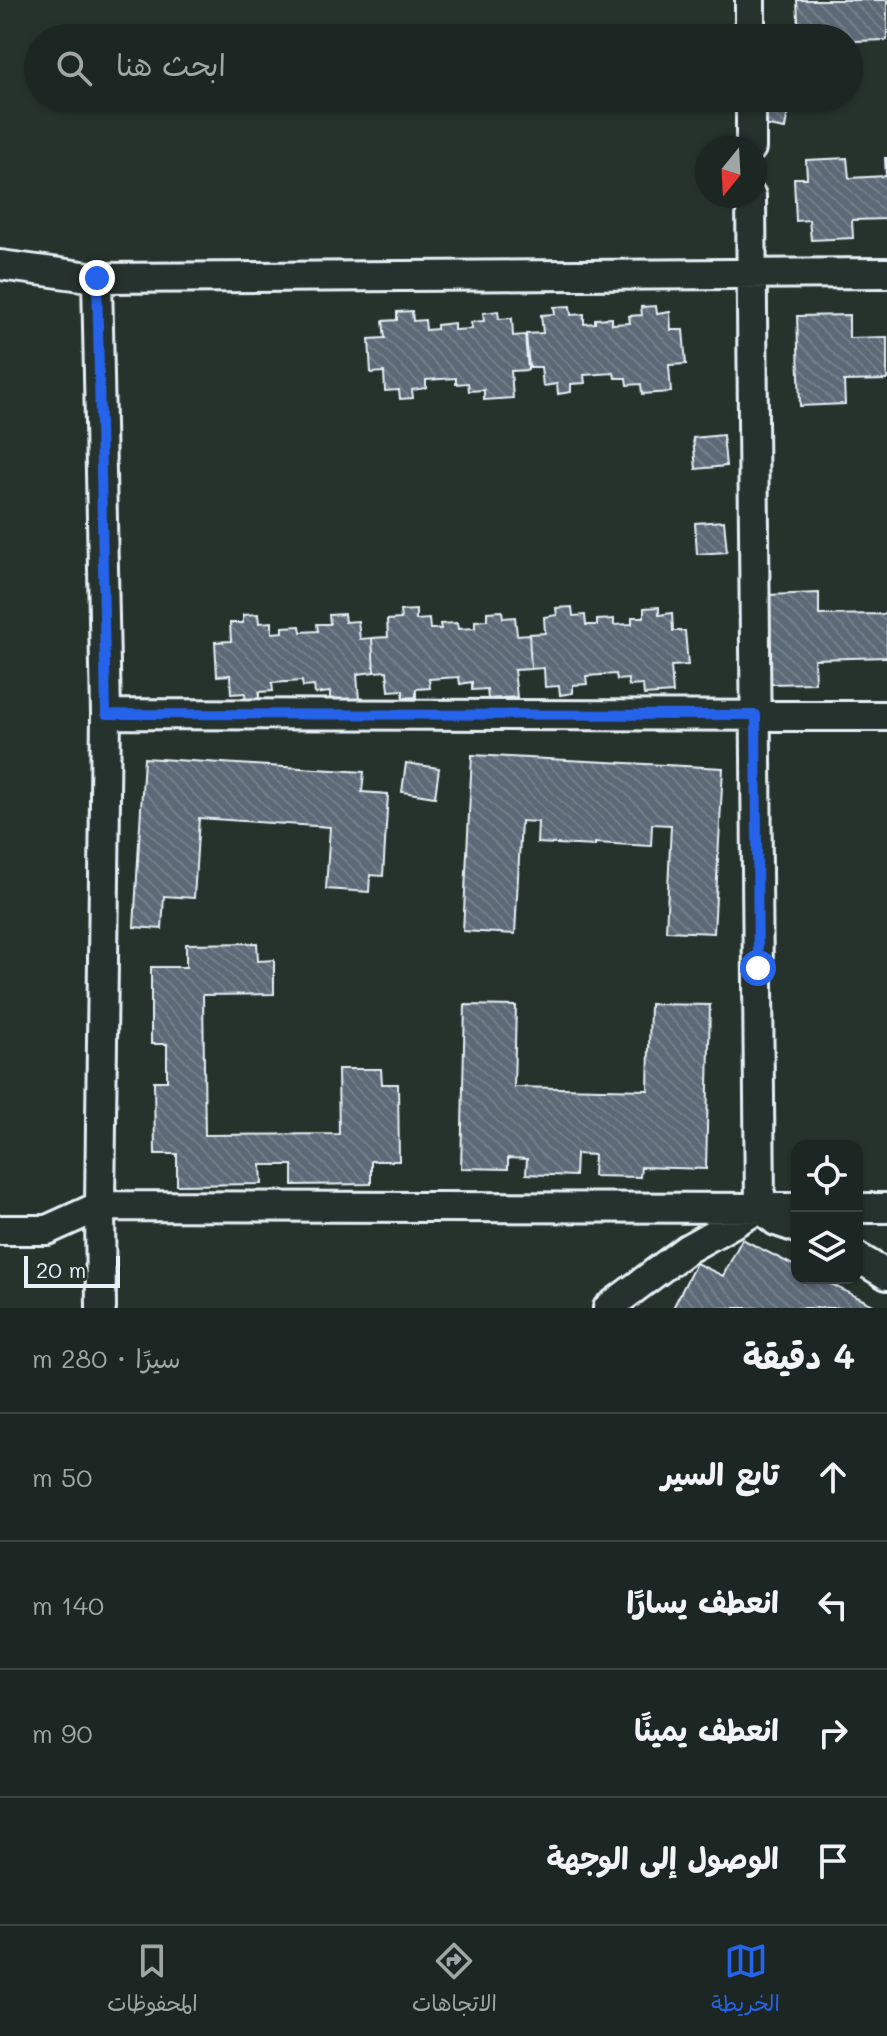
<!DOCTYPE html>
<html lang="ar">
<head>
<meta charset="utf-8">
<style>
	body { margin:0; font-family:Mali,"Playpen Sans Arabic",sans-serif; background:#252e2a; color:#f1f3f6; direction:rtl }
	.controls { position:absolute; right:24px; bottom:24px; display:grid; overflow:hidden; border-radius:16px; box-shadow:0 2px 6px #0004 }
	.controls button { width:72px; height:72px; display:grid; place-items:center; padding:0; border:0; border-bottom:2px solid #3a4340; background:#1c2622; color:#f1f3f6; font:40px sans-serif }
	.compass { position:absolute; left:695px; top:136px; width:72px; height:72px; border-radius:50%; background:#1c2622; box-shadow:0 2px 6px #0004; rotate:198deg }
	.scale { position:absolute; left:24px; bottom:20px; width:96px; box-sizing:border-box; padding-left:8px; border:4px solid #e8f1f8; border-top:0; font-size:22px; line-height:28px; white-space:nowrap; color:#e8f1f8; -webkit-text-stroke:6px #26332d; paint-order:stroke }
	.stop { position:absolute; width:24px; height:24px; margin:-18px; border:6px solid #2563eb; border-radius:50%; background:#fff }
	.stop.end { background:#2563eb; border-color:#fff; box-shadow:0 2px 8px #0008 }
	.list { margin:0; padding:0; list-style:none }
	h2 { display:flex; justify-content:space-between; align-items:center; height:104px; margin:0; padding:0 32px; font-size:34px }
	h2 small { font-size:26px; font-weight:400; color:#a0a5a5 }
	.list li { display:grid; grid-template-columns:52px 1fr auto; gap:24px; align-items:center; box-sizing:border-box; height:128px; padding:0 32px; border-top:2px solid #3a4340 }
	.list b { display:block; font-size:30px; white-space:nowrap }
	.list em { font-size:26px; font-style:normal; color:#a0a5a5 }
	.icon { flex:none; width:44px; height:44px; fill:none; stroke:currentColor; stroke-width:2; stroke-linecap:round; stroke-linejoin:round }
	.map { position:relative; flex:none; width:887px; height:1308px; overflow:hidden; direction:ltr }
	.search { position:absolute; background:#1c2622; box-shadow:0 2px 6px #0004; left:24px; right:24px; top:24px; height:88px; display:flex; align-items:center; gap:20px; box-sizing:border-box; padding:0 28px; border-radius:44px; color:#a0a5a5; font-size:30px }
	.sheet { height:616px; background:#1c2622 }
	nav { display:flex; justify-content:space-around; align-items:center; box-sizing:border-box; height:112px; border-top:2px solid #3a4340; background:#1c2622; font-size:22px; color:#a0a5a5 }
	nav a { display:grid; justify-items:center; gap:4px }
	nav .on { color:#2563eb }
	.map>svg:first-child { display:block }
	.building { fill:url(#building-back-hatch); stroke:#e8f1f8; stroke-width:2 }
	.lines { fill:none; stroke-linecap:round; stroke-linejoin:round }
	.minor-casing { stroke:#e8f1f8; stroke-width:34 }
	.minor { stroke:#26332d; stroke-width:28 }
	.route { stroke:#2563eb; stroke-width:10 }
</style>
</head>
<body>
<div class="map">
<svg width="887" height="1308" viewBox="0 0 887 1308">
	<defs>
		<pattern id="building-back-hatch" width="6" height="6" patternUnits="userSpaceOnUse" patternTransform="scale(2)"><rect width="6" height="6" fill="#5c6976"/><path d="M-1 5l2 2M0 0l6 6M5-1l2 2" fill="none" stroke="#737f8a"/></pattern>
	</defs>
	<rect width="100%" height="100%" fill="#26332d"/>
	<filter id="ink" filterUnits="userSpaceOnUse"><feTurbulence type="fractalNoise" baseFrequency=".0125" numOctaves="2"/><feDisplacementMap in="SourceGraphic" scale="16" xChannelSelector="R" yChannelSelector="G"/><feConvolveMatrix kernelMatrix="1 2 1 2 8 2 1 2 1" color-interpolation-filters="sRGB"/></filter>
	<g filter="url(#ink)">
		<path class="building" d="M 797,0 L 887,0 L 887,40 L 855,41 L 856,59 L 849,59 L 849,38 L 799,38 Z
			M 757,98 L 790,98 L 785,129 L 753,123 Z
			M 847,158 L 849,178 L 886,176 L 885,158 L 887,158 L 887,220 L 887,219 L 852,220 L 853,238 L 811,240 L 809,220 L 796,221 L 794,178 L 807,178 L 806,160 Z
			M 570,306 L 571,315 L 584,314 L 584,324 L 595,323 L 595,319 L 612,318 L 612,324 L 630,323 L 629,316 L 642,315 L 641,307 L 656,306 L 657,314 L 670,312 L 671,330 L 683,330 L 686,364 L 669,365 L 671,392 L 642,394 L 641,384 L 627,385 L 626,378 L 615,378 L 614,373 L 584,375 L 585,383 L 571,384 L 571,392 L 558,394 L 557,384 L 543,386 L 541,367 L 529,367 L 526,334 L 543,333 L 541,315 L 555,314 L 554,307 Z
			M 412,311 L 413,321 L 425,320 L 426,330 L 437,329 L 437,325 L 454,323 L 454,330 L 472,329 L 471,322 L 484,321 L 483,313 L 498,311 L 499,319 L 512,318 L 513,336 L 525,335 L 528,370 L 511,371 L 513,398 L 484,400 L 484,390 L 469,391 L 468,383 L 456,384 L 456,378 L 426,380 L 426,388 L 412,390 L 413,398 L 400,399 L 399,390 L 385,391 L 384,372 L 371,373 L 369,339 L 385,338 L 383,321 L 397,320 L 397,312 Z
			M 849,315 L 849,338 L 887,337 L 887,380 L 844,381 L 845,404 L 800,406 L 797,316 Z
			M 723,435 L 726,466 L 696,469 L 693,438 Z
			M 724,521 L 727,552 L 697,554 L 695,523 Z
			M 819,593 L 819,615 L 887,614 L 887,657 L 814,659 L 815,683 L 770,684 L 767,595 Z
			M 572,607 L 573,616 L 585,615 L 586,625 L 597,625 L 597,620 L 614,619 L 614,625 L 632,624 L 632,617 L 644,617 L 644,608 L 659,607 L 659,615 L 672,613 L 673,631 L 685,631 L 688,665 L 671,666 L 673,693 L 644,695 L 643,685 L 629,686 L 628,679 L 617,680 L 616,674 L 586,676 L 587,684 L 573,685 L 573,693 L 560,695 L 559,686 L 545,687 L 544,668 L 531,669 L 529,634 L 545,633 L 544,617 L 557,615 L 556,608 Z
			M 416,610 L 416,620 L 429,619 L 430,629 L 441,629 L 440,624 L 457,623 L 458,629 L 475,628 L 475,621 L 487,620 L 487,612 L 502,611 L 503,618 L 515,617 L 517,635 L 529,634 L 531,669 L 514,670 L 517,697 L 488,699 L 487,689 L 472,690 L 472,682 L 460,684 L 459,677 L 429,679 L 430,688 L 416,689 L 416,697 L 403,698 L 403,690 L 389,691 L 387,671 L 374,672 L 372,638 L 388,637 L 387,620 L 401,619 L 400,611 Z
			M 258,614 L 259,623 L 272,622 L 272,633 L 283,632 L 283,627 L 300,626 L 301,632 L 318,631 L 317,624 L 330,624 L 329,615 L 344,614 L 345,622 L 358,621 L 360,639 L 372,638 L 374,672 L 357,674 L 359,700 L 330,703 L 330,692 L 315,694 L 314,686 L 303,687 L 302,681 L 272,683 L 273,691 L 259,692 L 259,701 L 246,702 L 245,693 L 231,694 L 230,675 L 217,676 L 215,642 L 231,641 L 230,623 L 243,623 L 243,615 Z
			M 472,755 L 723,768 L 714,933 L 666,931 L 671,825 L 652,824 L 651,846 L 595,843 L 595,846 L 537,843 L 538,822 L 521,821 L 515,934 L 463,931 Z
			M 144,758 L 364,772 L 362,792 L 388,794 L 383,876 L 370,875 L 369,892 L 326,889 L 330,827 L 199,818 L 194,898 L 164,896 L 162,929 L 134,927 Z
			M 406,763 L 439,768 L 435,797 L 402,792 Z
			M 257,943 L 258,961 L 274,960 L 274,994 L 203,995 L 205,1135 L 339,1134 L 338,1069 L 381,1069 L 382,1084 L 398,1084 L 399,1161 L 371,1161 L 371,1184 L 293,1185 L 293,1165 L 261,1165 L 262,1184 L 177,1185 L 177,1154 L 155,1154 L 154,1081 L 167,1081 L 167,1044 L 151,1044 L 151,967 L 186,967 L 186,944 Z
			M 650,1004 L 710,1005 L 706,1169 L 641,1167 L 640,1177 L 593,1176 L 594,1155 L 576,1154 L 575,1176 L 526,1174 L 527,1159 L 508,1158 L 508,1169 L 461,1168 L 465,1005 L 516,1006 L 514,1087 L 648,1090 Z
			M 742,1239 L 797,1267 L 797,1278 L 819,1278 L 879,1308 L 673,1308 L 696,1263 L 723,1276 Z"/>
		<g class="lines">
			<g class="minor-casing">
				<path id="minor" d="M 750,0 L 750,38
					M 751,98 L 751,148
					M 751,196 L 760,1208
					M 0,265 L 97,278
					M 106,714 L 887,716
					M 857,1208 L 887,1208
					M 0,1230 L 47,1230 L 100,1206 L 797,1208
					M 857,1257 L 887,1275
					M 101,1308 L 100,1206 L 106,714 L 97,278 L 887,273
					M 608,1308 L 687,1249 L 760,1208 L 776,1221 L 797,1228"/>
			</g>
			<use href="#minor" class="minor"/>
		</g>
	</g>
	<g class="lines" filter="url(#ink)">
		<path class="route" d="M 97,278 L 106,714 L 756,715 L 758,968"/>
	</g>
</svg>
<div class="controls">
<button><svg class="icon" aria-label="locate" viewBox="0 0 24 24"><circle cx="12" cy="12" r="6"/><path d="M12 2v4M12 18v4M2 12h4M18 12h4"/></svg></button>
<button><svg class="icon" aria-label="layers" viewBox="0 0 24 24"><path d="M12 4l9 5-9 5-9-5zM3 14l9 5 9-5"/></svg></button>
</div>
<svg class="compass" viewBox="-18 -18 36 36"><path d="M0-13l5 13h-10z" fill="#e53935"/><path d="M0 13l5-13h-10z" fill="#a0a5a5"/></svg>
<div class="scale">20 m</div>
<div class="stop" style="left:758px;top:968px"></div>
<div class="stop end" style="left:97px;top:278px"></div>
<div class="search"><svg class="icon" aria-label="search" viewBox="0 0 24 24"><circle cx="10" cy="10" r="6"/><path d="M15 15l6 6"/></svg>ابحث هنا</div>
</div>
<section class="sheet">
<h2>4 دقيقة<small>سيرًا · 280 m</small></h2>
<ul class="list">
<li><svg class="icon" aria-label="ahead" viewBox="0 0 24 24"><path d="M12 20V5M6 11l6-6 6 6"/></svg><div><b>تابع السير</b></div><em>50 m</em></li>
<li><svg class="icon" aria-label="left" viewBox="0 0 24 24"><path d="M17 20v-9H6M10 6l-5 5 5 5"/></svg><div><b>انعطف يسارًا</b></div><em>140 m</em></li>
<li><svg class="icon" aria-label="right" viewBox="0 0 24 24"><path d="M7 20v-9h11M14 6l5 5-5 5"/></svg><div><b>انعطف يمينًا</b></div><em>90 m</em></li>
<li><svg class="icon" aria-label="arrive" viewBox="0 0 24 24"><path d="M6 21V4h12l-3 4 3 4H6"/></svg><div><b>الوصول إلى الوجهة</b></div></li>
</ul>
</section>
<nav>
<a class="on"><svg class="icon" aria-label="map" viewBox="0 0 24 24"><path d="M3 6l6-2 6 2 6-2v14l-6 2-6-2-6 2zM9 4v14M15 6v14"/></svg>الخريطة</a>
<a><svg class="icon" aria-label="directions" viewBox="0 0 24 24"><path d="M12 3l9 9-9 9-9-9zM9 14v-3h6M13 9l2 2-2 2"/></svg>الاتجاهات</a>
<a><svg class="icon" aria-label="saved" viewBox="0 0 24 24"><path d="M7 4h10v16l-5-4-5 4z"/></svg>المحفوظات</a>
</nav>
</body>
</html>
